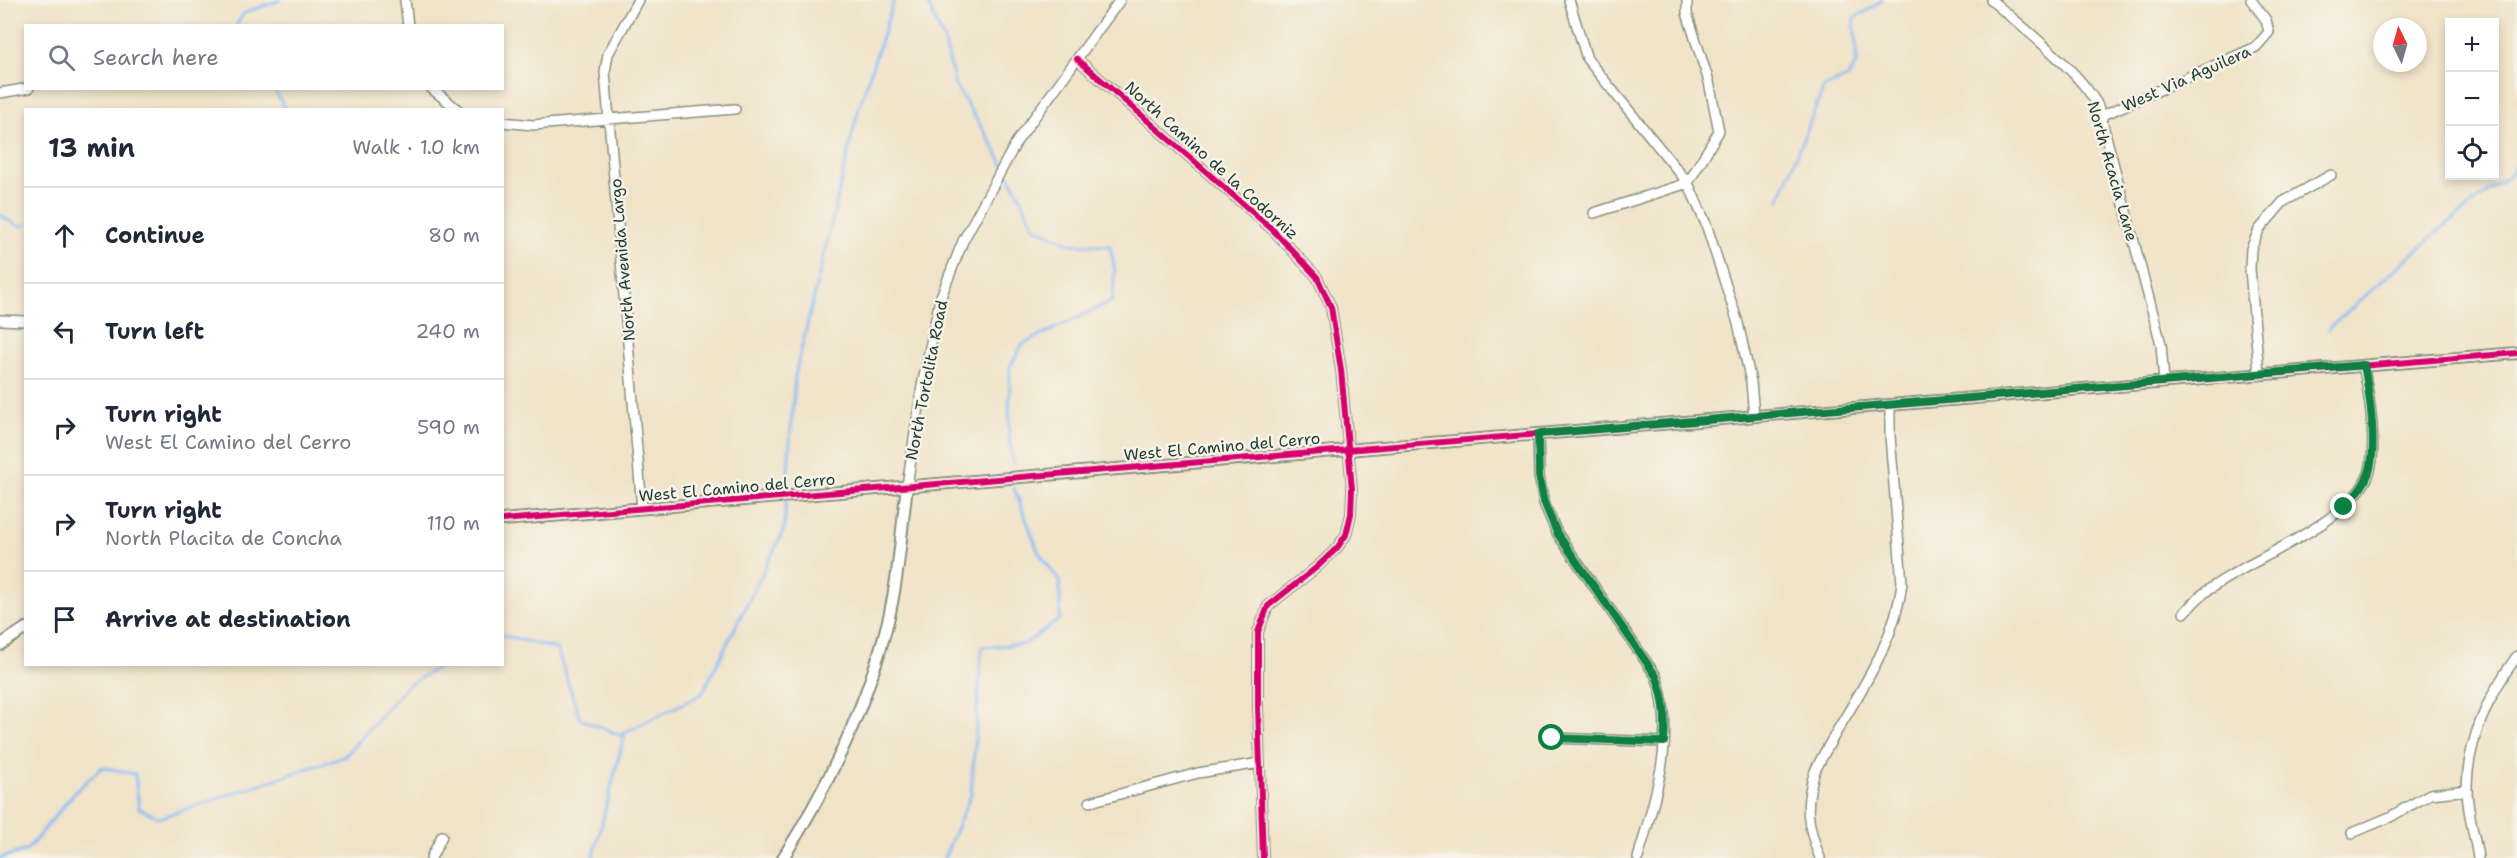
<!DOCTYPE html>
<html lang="en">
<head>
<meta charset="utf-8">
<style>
	body { margin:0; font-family:"Shantell Sans",sans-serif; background:#f6f6f7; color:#1f2937 }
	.controls { position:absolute; right:18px; top:18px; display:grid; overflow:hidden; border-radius:0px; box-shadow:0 3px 9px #0003 }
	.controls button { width:54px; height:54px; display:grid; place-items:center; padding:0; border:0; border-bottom:2px solid #e0e1e3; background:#fff; color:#1f2937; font:30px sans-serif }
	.compass { position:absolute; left:2373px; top:18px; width:54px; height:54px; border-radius:50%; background:#fff; box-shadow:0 3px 9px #0003; rotate:355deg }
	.stop { position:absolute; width:18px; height:18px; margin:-14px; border:4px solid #0b8043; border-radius:50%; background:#fff }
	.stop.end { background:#0b8043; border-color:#fff; box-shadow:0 2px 6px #0008 }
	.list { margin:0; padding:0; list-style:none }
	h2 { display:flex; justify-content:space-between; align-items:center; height:78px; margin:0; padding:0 24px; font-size:26px }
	h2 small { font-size:20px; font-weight:400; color:#747a83 }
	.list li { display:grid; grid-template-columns:39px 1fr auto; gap:18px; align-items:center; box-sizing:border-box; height:96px; padding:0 24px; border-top:2px solid #e0e1e3 }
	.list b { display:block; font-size:22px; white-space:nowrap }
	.list p { margin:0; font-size:20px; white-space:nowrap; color:#747a83 }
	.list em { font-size:20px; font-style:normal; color:#747a83 }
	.icon { flex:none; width:33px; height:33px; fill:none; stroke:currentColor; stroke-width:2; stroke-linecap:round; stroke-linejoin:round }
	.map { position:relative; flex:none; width:2517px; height:858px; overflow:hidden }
	.search { position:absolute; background:#fff; box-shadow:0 3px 9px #0003; left:24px; top:24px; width:480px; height:66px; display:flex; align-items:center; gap:15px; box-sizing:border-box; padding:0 21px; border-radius:0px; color:#747a83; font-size:22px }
	.panel { position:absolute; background:#fff; box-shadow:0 3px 9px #0003; left:24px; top:108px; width:480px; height:558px; border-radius:0px }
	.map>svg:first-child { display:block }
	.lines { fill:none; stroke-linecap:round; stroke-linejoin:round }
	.stream { stroke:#89bbf6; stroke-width:3 }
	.minor-casing { stroke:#88907e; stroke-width:12 }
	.tertiary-casing { stroke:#88907e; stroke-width:14 }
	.minor { stroke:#fff; stroke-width:9 }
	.tertiary { stroke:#fff; stroke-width:10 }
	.cycleway-casing { stroke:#f7f3e8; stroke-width:10 }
	.cycleway { stroke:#d6006c; stroke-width:6 }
	.route { stroke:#0b8043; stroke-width:8 }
	.labels { text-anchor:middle; stroke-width:5; stroke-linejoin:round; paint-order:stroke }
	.street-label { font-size:16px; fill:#1f3d34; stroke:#f7f3e8 }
</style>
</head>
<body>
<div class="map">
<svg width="2517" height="858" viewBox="0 0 2517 858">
	<rect width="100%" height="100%" fill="#f7f3e8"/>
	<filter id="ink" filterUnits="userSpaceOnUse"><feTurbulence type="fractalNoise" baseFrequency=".0167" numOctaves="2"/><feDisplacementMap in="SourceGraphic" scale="12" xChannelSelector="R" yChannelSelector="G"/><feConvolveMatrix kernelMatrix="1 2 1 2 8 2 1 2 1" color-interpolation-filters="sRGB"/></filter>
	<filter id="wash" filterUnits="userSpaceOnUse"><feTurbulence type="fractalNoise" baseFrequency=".008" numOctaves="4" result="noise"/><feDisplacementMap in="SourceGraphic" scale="24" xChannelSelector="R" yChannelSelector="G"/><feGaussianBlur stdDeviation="1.35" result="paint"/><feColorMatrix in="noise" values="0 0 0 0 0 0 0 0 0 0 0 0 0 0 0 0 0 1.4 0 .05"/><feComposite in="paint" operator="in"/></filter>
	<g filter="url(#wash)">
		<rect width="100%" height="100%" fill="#f0e3c7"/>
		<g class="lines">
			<path class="stream" d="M 926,0 L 945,43 L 955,85 L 992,144 L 1018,192 L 1034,227 L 1071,244 L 1110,246 L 1115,271 L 1112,301 L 1023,344 L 1010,367 L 1009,438 L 1013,463
				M 236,26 L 244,13 L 280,0
				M 273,88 L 286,110
				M 1779,200 L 1824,87 L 1848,77 L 1857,62 L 1854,18 L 1872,8 L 1882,0
				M 0,215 L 18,226 L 26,225
				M 2328,329 L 2436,233 L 2512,173 L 2517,159
				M 786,494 L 795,376 L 858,111 L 894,0
				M 502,635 L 557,649 L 580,719 L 620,735 L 702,694 L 784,530 L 786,500
				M 0,858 L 27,850 L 75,792 L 102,767 L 135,774 L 139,808 L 159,818 L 345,756 L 408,685 L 444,664
				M 593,858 L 625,733
				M 944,858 L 971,794 L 982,647 L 1025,644 L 1060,619 L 1060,582 L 1039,553 L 1014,488"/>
		</g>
	</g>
	<g filter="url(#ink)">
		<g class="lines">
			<g class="minor-casing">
				<path id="minor" d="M 405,0 L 408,26
					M 638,0 L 608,54 L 605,72 L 642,508
					M 1569,0 L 1587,59 L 1688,183 L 1706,224 L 1738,323 L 1751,382 L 1754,416
					M 1991,0 C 2023,28 2079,70 2098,106 L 2161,344 L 2164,382
					M 1077,59 L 1273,230 L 1317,277 L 1331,307 L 1341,370 L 1352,489 L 1351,514 L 1346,535 L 1337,548 L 1317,567 L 1268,606 L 1258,632 L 1258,706 L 1263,858
					M 431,88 L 458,110
					M 0,93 L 29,88
					M 2099,117 L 2256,47 L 2269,32 L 2266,20 L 2251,0
					M 502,122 L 533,125 L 735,109
					M 1594,213 L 1688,183 L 1719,131 L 1709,82 L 1687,13 L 1687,0
					M 0,320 L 26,321
					M 2259,374 L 2250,269 L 2251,249 L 2259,230 L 2283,202 L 2331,175
					M 1538,434 L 1539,476 L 1544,503 L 1557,533 L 1656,676 C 1678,736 1654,800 1638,858
					M 907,486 L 922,386 L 940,299 L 963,241 L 1017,141 L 1120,0
					M 2184,613 C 2190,607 2196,599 2203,594 C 2245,559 2361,522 2371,466 C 2376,437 2369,394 2363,365
					M 1552,738 L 1664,742
					M 1090,802 L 1198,773 L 1260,763
					M 2352,833 L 2390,817 L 2430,794 L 2467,790
					M 431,858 L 442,836
					M 1820,858 C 1807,825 1804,805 1815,771 C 1846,708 1894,654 1902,583 L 1890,436 L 1890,405
					M 2478,858 C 2475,836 2467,811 2467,789 C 2467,741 2489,694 2517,656"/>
			</g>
			<g class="tertiary-casing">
				<path id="tertiary" d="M 502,520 L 2517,353
					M 0,645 L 26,628
					M 783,858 C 829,785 867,705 888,621 C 899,576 901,532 907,486"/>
			</g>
			<use href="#minor" class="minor"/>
			<use href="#tertiary" class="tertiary"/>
			<g class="cycleway-casing">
				<path id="cycleway" d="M 1077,59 L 1273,230 L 1317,277 L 1331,307 L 1341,370 L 1352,489 L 1351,514 L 1346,535 L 1337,548 L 1317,567 L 1268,606 L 1258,632 L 1258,706 L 1263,858
					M 502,520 L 2517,353"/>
			</g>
			<use href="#cycleway" class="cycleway"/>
		</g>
	</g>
	<g class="lines" filter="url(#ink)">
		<path class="route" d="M 1552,738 L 1664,742 C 1666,718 1665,699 1656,676 L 1557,533 L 1544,502 L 1539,476 L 1538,434 L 2364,365 C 2369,392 2377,442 2370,469 C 2366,484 2356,496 2344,507"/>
	</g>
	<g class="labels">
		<g class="street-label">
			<text transform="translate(2186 78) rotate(-24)" y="6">West Via Aguilera</text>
			<text transform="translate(1212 160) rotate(42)" y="6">North Camino de la Codorniz</text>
			<text transform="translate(2113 171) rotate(74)" y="6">North Acacia Lane</text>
			<text transform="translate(622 260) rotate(-95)" y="6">North Avenida Largo</text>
			<text transform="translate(926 380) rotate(-79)" y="6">North Tortolita Road</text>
			<text transform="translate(1222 446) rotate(-5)" y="6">West El Camino del Cerro</text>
			<text transform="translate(737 487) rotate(-5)" y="6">West El Camino del Cerro</text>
		</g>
	</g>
</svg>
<div class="controls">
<button>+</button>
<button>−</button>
<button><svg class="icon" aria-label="locate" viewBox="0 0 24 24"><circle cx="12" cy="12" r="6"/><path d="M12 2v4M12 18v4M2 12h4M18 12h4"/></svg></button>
</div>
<svg class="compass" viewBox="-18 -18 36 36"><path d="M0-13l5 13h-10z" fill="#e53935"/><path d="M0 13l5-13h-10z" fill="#747a83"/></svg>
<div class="stop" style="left:1552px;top:738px"></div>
<div class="stop end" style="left:2344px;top:507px"></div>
<div class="search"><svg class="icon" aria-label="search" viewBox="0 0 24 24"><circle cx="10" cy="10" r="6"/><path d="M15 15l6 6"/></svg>Search here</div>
<section class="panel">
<h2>13 min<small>Walk · 1.0 km</small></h2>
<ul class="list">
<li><svg class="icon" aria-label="ahead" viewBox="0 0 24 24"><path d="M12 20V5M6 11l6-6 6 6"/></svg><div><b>Continue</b></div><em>80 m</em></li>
<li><svg class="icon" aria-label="left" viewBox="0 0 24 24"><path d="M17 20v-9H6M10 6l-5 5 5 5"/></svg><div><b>Turn left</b></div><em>240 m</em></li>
<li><svg class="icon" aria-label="right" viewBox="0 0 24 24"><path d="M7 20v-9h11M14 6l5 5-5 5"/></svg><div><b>Turn right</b><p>West El Camino del Cerro</p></div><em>590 m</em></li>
<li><svg class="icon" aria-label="right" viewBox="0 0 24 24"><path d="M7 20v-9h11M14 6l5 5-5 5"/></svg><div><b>Turn right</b><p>North Placita de Concha</p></div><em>110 m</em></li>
<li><svg class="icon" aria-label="arrive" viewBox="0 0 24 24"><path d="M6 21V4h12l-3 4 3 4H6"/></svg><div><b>Arrive at destination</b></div></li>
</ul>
</section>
</div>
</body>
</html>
